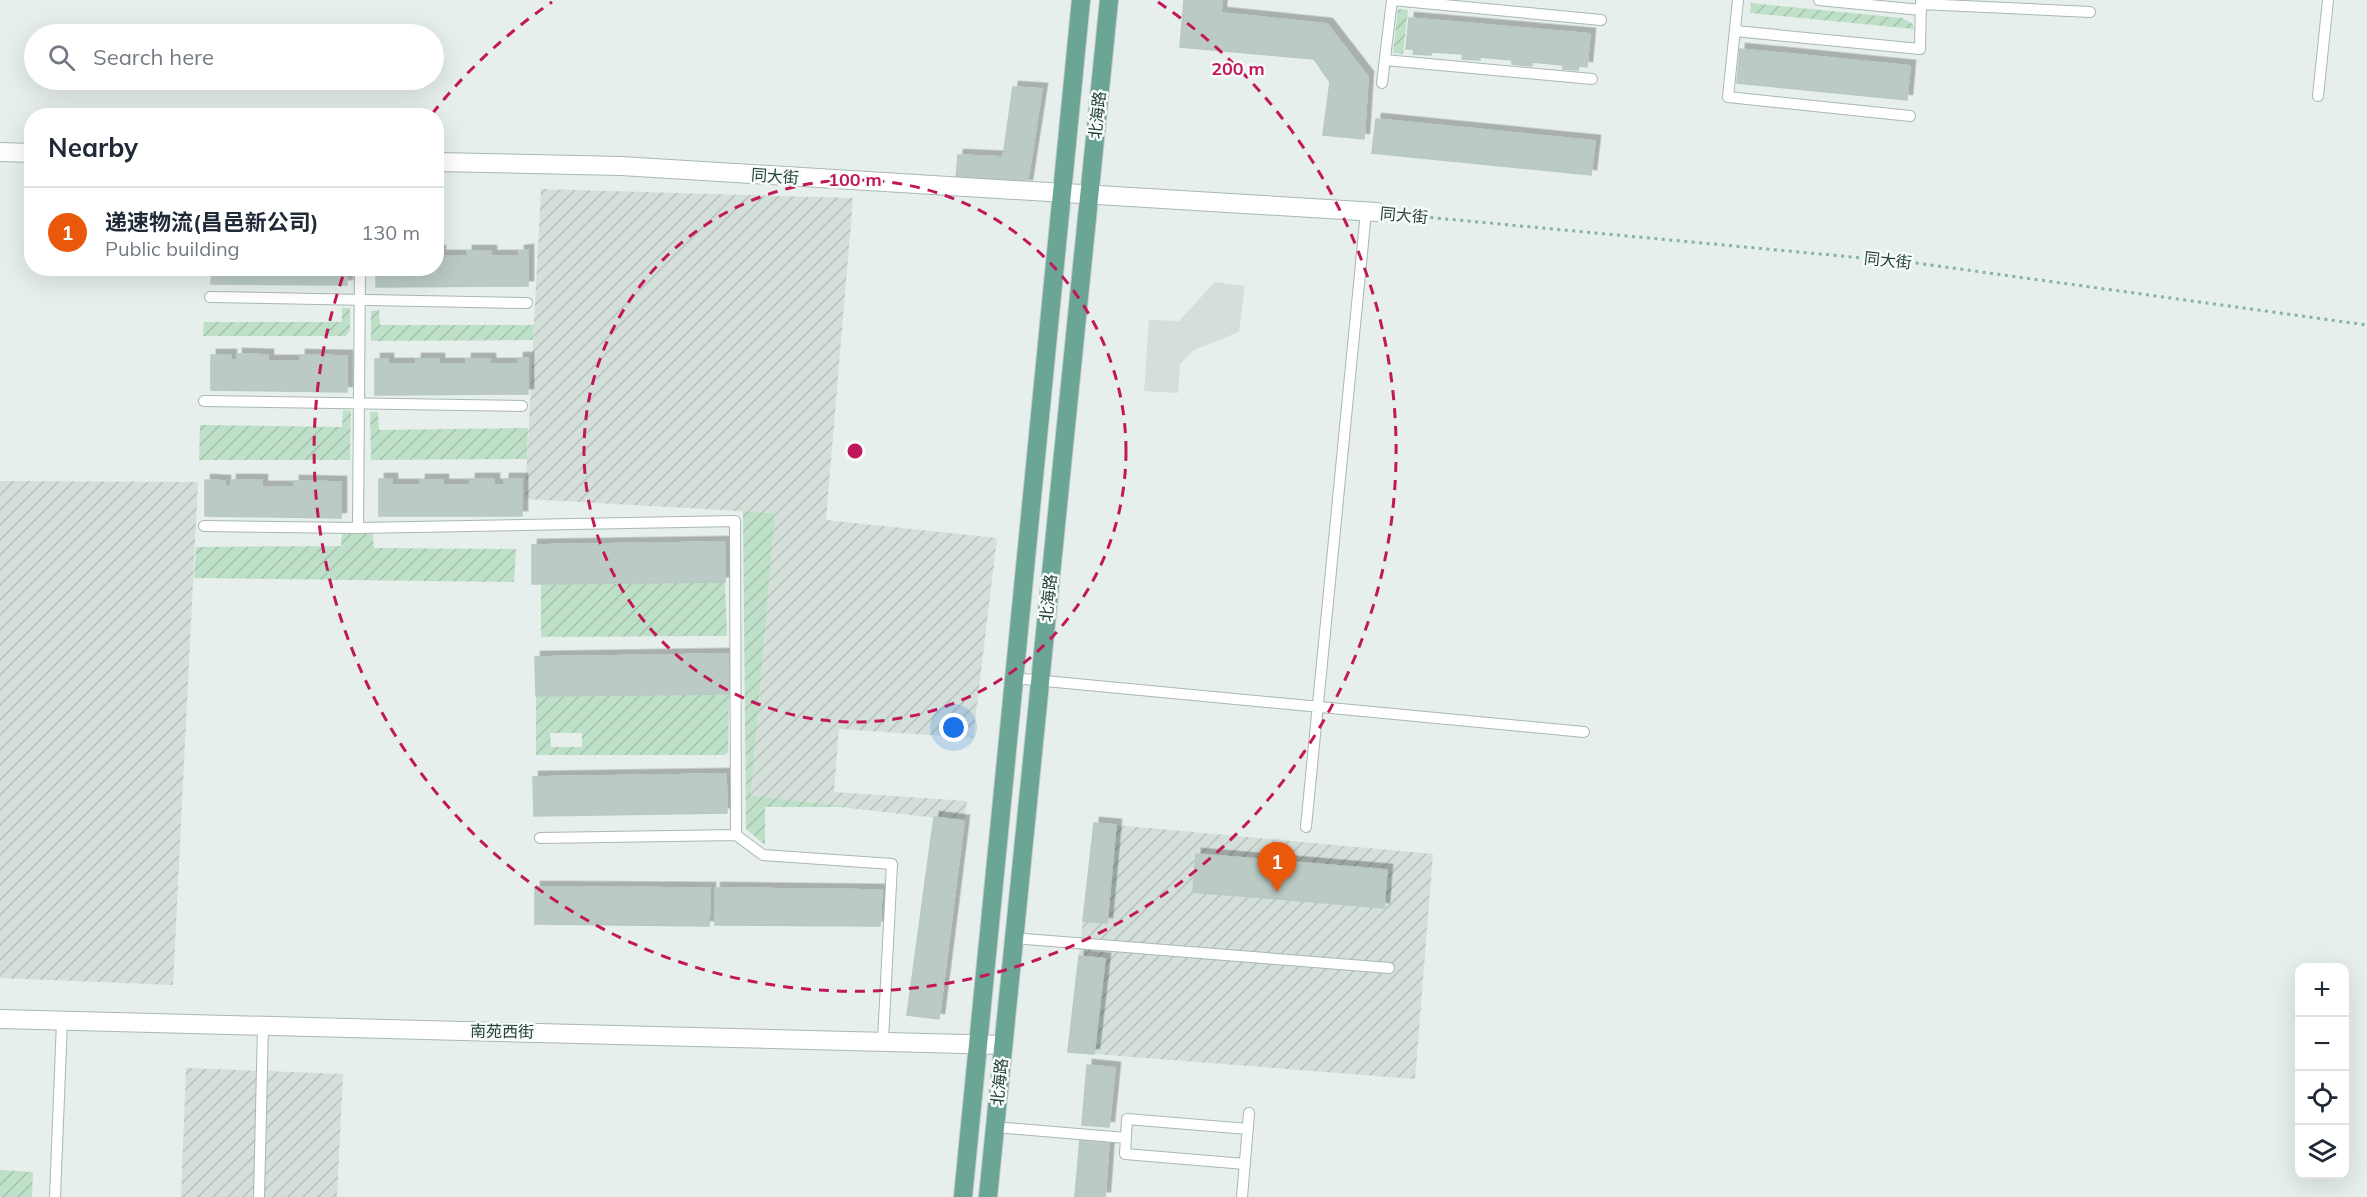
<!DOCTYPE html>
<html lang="en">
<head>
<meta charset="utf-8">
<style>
	body { margin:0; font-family:Mulish,"Noto Sans SC",sans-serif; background:#f2f2f3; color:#1f2937 }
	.controls { position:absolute; right:18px; bottom:18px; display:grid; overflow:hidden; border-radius:12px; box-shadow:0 6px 24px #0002 }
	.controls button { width:54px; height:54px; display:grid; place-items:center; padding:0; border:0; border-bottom:2px solid #e0e1e3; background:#fff; color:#1f2937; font:30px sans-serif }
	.you { position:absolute; left:954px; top:728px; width:21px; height:21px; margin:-15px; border:4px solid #fff; border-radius:50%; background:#1a73e8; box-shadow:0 0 0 9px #1a73e833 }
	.badge { display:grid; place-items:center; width:39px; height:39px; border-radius:50%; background:#ea580c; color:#fff; font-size:20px; font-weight:700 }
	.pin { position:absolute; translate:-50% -50px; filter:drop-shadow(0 2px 3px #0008) }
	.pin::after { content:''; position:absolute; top:32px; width:21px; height:18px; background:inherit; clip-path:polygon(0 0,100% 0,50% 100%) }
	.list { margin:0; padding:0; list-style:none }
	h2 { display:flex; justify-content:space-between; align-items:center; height:78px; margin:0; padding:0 24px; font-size:26px }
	h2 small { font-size:20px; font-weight:400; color:#747a83 }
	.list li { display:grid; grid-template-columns:39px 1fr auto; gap:18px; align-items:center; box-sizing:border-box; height:90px; padding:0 24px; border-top:2px solid #e0e1e3 }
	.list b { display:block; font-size:22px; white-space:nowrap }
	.list p { margin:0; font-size:20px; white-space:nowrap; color:#747a83 }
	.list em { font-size:20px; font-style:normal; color:#747a83 }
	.icon { flex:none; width:33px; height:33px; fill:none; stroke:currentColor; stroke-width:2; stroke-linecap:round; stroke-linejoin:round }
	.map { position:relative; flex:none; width:2367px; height:1197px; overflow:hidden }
	.search { position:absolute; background:#fff; box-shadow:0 6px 24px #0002; left:24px; top:24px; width:420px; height:66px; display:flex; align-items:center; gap:15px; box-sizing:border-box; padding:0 21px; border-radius:33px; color:#747a83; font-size:22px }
	.panel { position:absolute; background:#fff; box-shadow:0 6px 24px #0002; left:24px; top:108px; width:420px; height:168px; border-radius:24px }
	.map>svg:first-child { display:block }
	.built { fill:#d4dfda }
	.industrial { fill:url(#industrial-furrows) }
	.garden { fill:url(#garden-furrows); fill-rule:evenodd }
	.building { fill:#bbcac4; stroke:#b8c9c2; stroke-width:1.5; filter:url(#shadow) }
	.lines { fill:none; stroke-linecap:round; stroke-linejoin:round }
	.lane-casing { stroke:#a8b8b2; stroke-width:12 }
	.street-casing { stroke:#a8b8b2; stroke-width:20 }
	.primary-casing { stroke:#c2cac8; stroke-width:20 }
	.path { stroke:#86b3a5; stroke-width:3; stroke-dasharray:3 4.5; stroke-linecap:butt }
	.lane { stroke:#fff; stroke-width:10 }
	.street { stroke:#fff; stroke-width:18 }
	.primary { stroke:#6aa596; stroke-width:18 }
	.ring { fill:none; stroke:#c2185b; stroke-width:3; stroke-dasharray:10 8 }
	.labels { text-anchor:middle; stroke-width:5; stroke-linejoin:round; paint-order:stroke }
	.street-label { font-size:16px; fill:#24423a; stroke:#f7fbf9 }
	.centre { fill:#c2185b; stroke:#f7fbf9; stroke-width:3 }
	.ring-label { font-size:18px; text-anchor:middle; font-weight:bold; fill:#c2185b; stroke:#f7fbf9; stroke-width:5; stroke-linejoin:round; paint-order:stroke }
</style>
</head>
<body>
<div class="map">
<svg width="2367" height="1197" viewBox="0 0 2367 1197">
	<defs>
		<pattern id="industrial-furrows" width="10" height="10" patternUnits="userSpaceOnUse" patternTransform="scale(1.5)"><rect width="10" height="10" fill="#d4dfda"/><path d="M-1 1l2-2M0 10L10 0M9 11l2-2" fill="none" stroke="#b6c1bc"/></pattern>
		<pattern id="garden-furrows" width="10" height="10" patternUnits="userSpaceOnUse" patternTransform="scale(1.5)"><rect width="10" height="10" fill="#bfe0c8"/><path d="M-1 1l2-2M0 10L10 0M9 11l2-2" fill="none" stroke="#a4c1ad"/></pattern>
		<filter id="shadow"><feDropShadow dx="5.5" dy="-5.5" stdDeviation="0" flood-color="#0004"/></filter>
	</defs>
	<rect width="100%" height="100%" fill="#e6efeb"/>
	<path class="built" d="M 1215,282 L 1245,286 L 1239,332 L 1194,350 L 1180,364 L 1178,393 L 1144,391 L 1149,320 L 1179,321 Z"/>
	<path class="industrial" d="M 541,189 L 853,198 L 826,520 L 997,538 L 973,738 L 839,729 L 834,792 L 967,801 L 964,821 L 751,797 L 775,513 L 525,499 Z
		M 0,481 L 198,482 L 173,985 L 0,978 Z
		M 1094,823 L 1433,854 L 1415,1079 L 1068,1052 Z
		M 186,1068 L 343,1074 L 337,1197 L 181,1197 Z"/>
	<path class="garden" d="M 1751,3 L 1902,18 L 1913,24 L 1914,29 L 1750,13 Z
		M 1398,9 L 1408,10 L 1403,54 L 1393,53 Z
		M 342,308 L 350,308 L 350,330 L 346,336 L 203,336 L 204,322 L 342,322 Z
		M 379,310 L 380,325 L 534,325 L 533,340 L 371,341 L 371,311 Z
		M 343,410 L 351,411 L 350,460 L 199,460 L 200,425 L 342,427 Z
		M 370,412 L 378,412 L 379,430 L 528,428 L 527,459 L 371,460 Z
		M 743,511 L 775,513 L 751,796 L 850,807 L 765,807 L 765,845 L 746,829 Z
		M 342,534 L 373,534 L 374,548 L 516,549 L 514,582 L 194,578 L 196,547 L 341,546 Z
		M 725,582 L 727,636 L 541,637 L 541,584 Z
		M 729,694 L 728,752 L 725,755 L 536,755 L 536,696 ZM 550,733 L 582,733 L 582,747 L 551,747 Z
		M 0,1170 L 33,1172 L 32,1197 L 0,1197 Z"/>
	<path class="building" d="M 1184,0 L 1222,0 L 1221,13 L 1327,24 L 1368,77 L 1364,139 L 1323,135 L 1330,82 L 1314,59 L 1180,47 Z
		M 1409,18 L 1590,34 L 1587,67 L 1579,66 L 1578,70 L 1563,69 L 1563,65 L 1532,62 L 1532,66 L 1512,64 L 1512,60 L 1480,57 L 1480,60 L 1462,59 L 1463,54 L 1431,52 L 1431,55 L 1413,54 L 1414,49 L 1406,49 Z
		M 1740,49 L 1910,66 L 1907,100 L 1737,83 Z
		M 1013,87 L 1042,89 L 1027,185 L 956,179 L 958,155 L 1003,157 Z
		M 1376,119 L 1595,141 L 1591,175 L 1372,153 Z
		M 528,250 L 528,286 L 376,287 L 376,268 L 436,268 L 436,251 L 440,251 L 440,256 L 467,256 L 467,251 L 491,251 L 491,256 L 519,256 L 519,251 Z
		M 212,268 L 347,268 L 347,285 L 211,284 Z
		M 237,354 L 268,355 L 268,361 L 300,361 L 300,355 L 347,356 L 347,392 L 211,390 L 211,355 L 231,355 L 231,360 L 237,360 Z
		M 518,358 L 528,358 L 528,394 L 375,395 L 375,359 L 388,359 L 388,364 L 416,364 L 416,359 L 439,359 L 439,364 L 466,364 L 466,359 L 490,359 L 490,364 L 518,364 Z
		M 379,479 L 392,479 L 392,485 L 420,485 L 420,480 L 443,480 L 443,485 L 470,485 L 470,479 L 494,479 L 494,485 L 504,485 L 504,479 L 522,479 L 522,516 L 379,516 Z
		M 205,480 L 225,481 L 225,486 L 231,486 L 231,480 L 262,480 L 262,487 L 294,487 L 294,481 L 341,482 L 341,518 L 205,516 Z
		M 725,542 L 725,582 L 532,584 L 532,545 Z
		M 728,654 L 729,694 L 536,696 L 535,657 Z
		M 726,774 L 727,813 L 534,816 L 533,777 Z
		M 934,817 L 964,821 L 939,1019 L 907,1015 Z
		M 1094,823 L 1116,825 L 1107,923 L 1083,921 Z
		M 1196,854 L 1387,870 L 1384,908 L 1193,892 Z
		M 535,887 L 710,888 L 709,926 L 535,924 Z
		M 715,888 L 882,890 L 880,926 L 715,925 Z
		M 1079,956 L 1105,959 L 1094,1054 L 1068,1052 Z
		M 1087,1065 L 1115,1068 L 1109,1127 L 1082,1125 Z
		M 1080,1139 L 1109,1141 L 1105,1197 L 1075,1197 Z"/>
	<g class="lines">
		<g class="lane-casing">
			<path id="lane" d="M 1392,0 L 1601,20
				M 1738,0 L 1728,97 L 1910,116
				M 1819,0 L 1921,10
				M 1921,4 L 2090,12
				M 1735,31 L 1920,49 L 1921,0
				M 1385,60 L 1592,79
				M 1382,83 L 1392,0
				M 2318,96 L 2328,0
				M 360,268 L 358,528 L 735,521 L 736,835 L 763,855 L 892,864 L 883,1041
				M 210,297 L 527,303
				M 204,401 L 522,406
				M 204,526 L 358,528
				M 1014,678 L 1584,732
				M 1306,827 L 1366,212
				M 540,838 L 736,835
				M 1014,938 L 1389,968
				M 995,1127 L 1126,1138
				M 1245,1164 L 1125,1154 L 1127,1119 L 1248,1129
				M 55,1197 L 62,1021
				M 259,1197 L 263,1026
				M 1242,1197 L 1249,1113"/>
		</g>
		<g class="street-casing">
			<path id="street" d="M 0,152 L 32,153
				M 436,162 L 621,166 L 1377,212
				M 0,1019 L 1003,1045"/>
		</g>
		<g class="primary-casing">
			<path id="primary" d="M 963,1197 L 1081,0
				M 988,1197 L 1109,0"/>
		</g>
		<path class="path" d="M 1393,214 L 1916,263 L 2367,325"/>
		<use href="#lane" class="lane"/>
		<use href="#street" class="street"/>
		<use href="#primary" class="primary"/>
	</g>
	<g class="ring">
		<circle cx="855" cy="451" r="271"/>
		<path d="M432 114A541 541 0 0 1 552 2M1158 2A541 541 0 1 1 345 270"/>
	</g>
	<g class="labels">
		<g class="street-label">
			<text transform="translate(1097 115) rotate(-84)" y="6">北海路</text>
			<text transform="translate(775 176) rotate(4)" y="6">同大街</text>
			<text transform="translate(1404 215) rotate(5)" y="6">同大街</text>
			<text transform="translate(1888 260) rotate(6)" y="6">同大街</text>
			<text transform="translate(1048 598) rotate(-84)" y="6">北海路</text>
			<text transform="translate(502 1031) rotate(1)" y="6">南苑西街</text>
			<text transform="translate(999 1082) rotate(-84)" y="6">北海路</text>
		</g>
	</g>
	<circle cx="855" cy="451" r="9" class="centre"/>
	<g class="ring-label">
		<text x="1238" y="75">200 m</text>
		<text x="855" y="186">100 m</text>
	</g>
</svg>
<div class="controls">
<button>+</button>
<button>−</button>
<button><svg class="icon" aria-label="locate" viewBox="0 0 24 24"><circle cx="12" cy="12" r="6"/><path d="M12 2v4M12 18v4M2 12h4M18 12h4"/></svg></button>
<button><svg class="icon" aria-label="layers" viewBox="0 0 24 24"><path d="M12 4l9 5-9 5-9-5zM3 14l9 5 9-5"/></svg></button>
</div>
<div class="you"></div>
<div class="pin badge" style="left:1277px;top:892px">1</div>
<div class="search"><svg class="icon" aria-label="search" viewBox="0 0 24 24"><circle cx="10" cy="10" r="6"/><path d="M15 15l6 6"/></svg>Search here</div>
<section class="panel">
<h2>Nearby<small></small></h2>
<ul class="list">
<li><span class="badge">1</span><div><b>递速物流(昌邑新公司)</b><p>Public building</p></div><em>130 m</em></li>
</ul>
</section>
</div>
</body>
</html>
